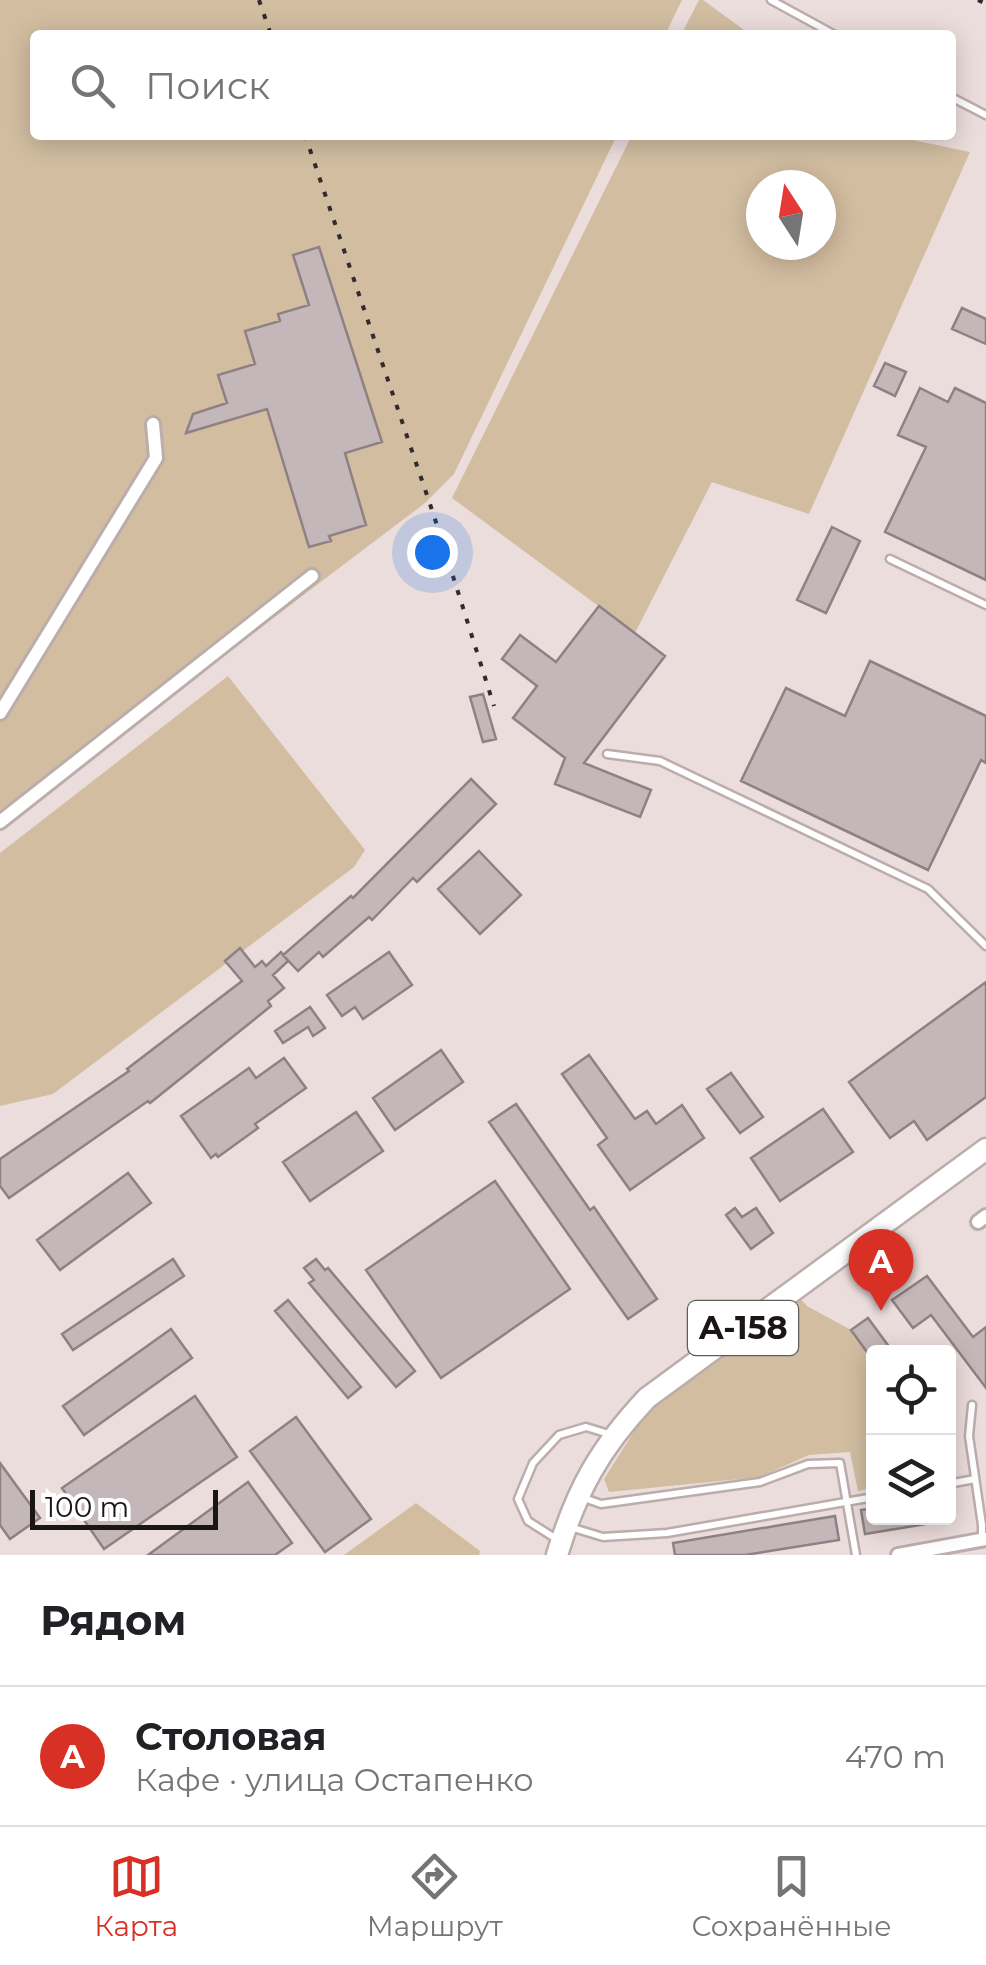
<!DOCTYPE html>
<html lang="ru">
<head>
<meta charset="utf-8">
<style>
	body { margin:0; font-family:Montserrat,sans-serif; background:#f2f2f2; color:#202124 }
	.controls { position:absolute; right:30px; bottom:30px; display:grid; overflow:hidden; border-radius:10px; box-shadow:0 5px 25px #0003 }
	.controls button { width:90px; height:90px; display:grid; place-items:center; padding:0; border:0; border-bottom:2px solid #e0e0e0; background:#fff; color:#202124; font:50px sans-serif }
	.compass { position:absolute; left:746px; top:170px; width:90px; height:90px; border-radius:50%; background:#fff; box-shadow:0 5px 25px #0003; rotate:348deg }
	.scale { position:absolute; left:30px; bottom:25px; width:188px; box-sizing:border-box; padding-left:10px; border:5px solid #1a1615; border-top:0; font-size:28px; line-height:35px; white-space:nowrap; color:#1a1615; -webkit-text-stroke:8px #fff; paint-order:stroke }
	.you { position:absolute; left:432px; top:552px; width:35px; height:35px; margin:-25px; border:8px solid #fff; border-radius:50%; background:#1a73e8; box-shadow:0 0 0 15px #1a73e833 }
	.badge { display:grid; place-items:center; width:65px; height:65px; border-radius:50%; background:#d93025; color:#fff; font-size:32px; font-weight:700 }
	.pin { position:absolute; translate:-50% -82px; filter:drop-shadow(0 2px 5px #0008) }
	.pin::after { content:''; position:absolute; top:52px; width:35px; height:30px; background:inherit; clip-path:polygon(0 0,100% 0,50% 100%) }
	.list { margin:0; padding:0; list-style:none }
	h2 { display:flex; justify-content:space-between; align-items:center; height:130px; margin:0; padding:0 40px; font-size:42px }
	h2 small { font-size:32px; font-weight:400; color:#757577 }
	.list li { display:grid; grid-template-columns:65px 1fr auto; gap:30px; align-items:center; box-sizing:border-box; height:140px; padding:0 40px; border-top:2px solid #e0e0e0 }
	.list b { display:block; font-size:38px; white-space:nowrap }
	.list p { margin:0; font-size:32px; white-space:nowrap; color:#757577 }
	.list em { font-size:32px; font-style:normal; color:#757577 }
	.icon { flex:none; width:55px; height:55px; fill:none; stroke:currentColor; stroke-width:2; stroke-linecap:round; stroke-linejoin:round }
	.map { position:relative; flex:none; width:986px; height:1555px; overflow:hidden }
	.search { position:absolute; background:#fff; box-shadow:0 5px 25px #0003; left:30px; right:30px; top:30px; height:110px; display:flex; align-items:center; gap:25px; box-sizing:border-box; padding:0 35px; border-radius:10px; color:#757577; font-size:38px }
	.sheet { height:270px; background:#fff }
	nav { display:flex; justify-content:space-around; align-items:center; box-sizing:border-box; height:140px; border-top:2px solid #e0e0e0; background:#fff; font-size:28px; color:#757577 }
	nav a { display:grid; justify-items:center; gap:5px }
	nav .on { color:#d93025 }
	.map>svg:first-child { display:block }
	.green { fill:#d2bda0; fill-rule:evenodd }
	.building { fill:#c4b7b9; stroke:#8e8184; stroke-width:2.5 }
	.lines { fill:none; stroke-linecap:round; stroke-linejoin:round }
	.service-casing { stroke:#bbadab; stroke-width:11 }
	.minor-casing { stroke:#bbadab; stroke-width:18 }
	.primary-casing { stroke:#bbadab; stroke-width:25 }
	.service { stroke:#fff; stroke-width:6 }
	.minor { stroke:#fff; stroke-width:12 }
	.primary { stroke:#fff; stroke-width:20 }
	.rail { stroke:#312c2b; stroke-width:4; stroke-dasharray:5 10; stroke-linecap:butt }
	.labels { text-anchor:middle; stroke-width:8; stroke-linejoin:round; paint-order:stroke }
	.shield { fill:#fff; stroke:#5f5c5b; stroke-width:2.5 }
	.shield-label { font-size:32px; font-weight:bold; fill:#1a1615 }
</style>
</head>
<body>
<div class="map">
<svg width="986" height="1555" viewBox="0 0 986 1555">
	<rect width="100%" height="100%" fill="#ebdddb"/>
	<path class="green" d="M 0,0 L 682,0 L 665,35 L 35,35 L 35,135 L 617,135 L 454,474 L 425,503 L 0,825 Z
		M 699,0 L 703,0 L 751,35 L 681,35 Z
		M 632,135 L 889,135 L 970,152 L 809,514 L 712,482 L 635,633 L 452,498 ZM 761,185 L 821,185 L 821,245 L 761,245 Z
		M 228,676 L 365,850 L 354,867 L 53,1094 L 0,1106 L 0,853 Z
		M 798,1296 L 807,1306 L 851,1330 L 873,1361 L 873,1488 L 858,1491 L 850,1452 L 809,1455 L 760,1477 L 609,1492 L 604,1479 L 654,1400 Z
		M 416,1503 L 480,1551 L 479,1555 L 344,1555 Z"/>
	<path class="building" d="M 319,247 L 382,442 L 345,453 L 366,525 L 329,536 L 331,541 L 309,547 L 267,409 L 186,433 L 193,414 L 227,403 L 218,375 L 255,364 L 245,331 L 280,321 L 278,314 L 309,305 L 293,255 Z
		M 962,308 L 986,319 L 986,344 L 952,329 Z
		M 885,363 L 906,372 L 895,396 L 874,386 Z
		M 920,388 L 948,402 L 955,388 L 986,403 L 986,580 L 885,532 L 926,447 L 898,435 Z
		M 832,527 L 860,541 L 826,613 L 797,600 Z
		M 599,606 L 665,656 L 584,763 L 651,790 L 640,817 L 555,784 L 565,758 L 513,718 L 537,686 L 502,659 L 520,635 L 556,662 Z
		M 870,661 L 986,716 L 986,763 L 981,760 L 928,870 L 741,781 L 786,688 L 845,716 Z
		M 483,694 L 496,739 L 483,742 L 470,697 Z
		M 471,779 L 496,804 L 417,882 L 413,878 L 372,920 L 369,917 L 323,957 L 319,952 L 298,971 L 283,955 L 351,896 L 353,898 Z
		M 479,851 L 521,895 L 480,934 L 438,889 Z
		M 240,948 L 255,967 L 262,961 L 266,966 L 281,952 L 288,961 L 273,975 L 284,988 L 268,1001 L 271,1006 L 150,1103 L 148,1101 L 9,1198 L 0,1186 L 0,1159 L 129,1071 L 127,1069 L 242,981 L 225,961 Z
		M 389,952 L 412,985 L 363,1019 L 355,1007 L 342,1016 L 327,995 Z
		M 986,982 L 986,1097 L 927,1140 L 914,1121 L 890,1138 L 849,1082 Z
		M 310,1007 L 325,1028 L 313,1036 L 308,1027 L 283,1043 L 275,1031 Z
		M 441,1050 L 463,1082 L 395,1130 L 373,1098 Z
		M 589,1055 L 635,1119 L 647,1111 L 656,1124 L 682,1105 L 704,1138 L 630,1190 L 598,1145 L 607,1138 L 562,1074 Z
		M 284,1058 L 306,1088 L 255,1124 L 258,1128 L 218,1157 L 216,1154 L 211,1158 L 181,1116 L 249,1068 L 256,1078 Z
		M 731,1073 L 763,1117 L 740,1133 L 707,1089 Z
		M 516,1104 L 590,1210 L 594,1207 L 657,1299 L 628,1319 L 489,1122 Z
		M 823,1109 L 853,1152 L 780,1201 L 751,1158 Z
		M 356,1112 L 383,1151 L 310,1201 L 283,1162 Z
		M 128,1173 L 151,1203 L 60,1270 L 37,1240 Z
		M 495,1181 L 570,1289 L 441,1378 L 366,1270 Z
		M 735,1208 L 742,1217 L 756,1208 L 773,1233 L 751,1249 L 726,1215 Z
		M 173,1259 L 184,1276 L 73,1350 L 62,1334 Z
		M 316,1259 L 325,1270 L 328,1268 L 415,1371 L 396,1387 L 309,1283 L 314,1280 L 304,1268 Z
		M 927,1276 L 973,1337 L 986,1327 L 986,1388 L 931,1315 L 913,1328 L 892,1300 Z
		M 288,1300 L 361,1387 L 348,1398 L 275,1311 Z
		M 868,1318 L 893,1352 L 867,1352 L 851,1330 Z
		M 171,1329 L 192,1358 L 84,1435 L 63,1406 Z
		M 195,1396 L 237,1457 L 104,1549 L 62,1488 Z
		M 296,1417 L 371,1519 L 325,1552 L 250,1451 Z
		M 0,1463 L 40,1518 L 10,1539 L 0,1525 Z
		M 248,1482 L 292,1543 L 275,1555 L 148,1555 Z
		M 874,1508 L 874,1518 L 931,1518 L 932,1523 L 865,1534 L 861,1510 Z
		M 835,1516 L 839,1540 L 745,1555 L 675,1555 L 673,1543 Z"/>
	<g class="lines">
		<g class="service-casing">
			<path id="service" d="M 771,0 L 835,35
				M 951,97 L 986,115
				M 890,559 L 986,605
				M 607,754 L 660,761 L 928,889 L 986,946
				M 972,1405 L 969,1436 L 982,1525 L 982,1538
				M 948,1484 L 975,1479
				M 584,1498 L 601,1504 L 760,1482 L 808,1464 L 840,1463 L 856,1555
				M 570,1527 L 603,1537 L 667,1533 L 874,1497
				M 558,1540 L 528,1521 L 518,1499 L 533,1463 L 559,1435 L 586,1427 L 612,1435"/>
		</g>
		<g class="minor-casing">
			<path id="minor" d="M 0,713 L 156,458 L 153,424
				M 0,822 L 312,576
				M 978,1222 L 986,1216
				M 898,1555 L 986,1539"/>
		</g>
		<g class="primary-casing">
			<path id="primary" d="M 557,1555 C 577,1489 600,1448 647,1398 L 986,1149"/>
		</g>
		<use href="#service" class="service"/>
		<use href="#minor" class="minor"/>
		<use href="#primary" class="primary"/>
		<path class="rail" d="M 259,0 L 271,35
			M 978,0 L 986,4
			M 305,135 L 434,516 L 494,706"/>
	</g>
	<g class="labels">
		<rect class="shield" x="688" y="1301" width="110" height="54" rx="8"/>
		<g class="shield-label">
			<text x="743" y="1339">А-158</text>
		</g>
	</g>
</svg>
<div class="controls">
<button><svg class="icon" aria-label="locate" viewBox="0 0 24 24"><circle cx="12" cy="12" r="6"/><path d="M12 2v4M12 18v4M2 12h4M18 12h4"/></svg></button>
<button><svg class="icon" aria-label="layers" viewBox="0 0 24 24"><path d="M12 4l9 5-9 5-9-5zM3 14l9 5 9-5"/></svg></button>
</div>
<svg class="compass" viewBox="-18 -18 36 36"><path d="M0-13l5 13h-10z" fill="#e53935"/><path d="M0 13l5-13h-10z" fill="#757577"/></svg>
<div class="scale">100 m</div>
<div class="you"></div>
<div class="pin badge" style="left:881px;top:1311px">A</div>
<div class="search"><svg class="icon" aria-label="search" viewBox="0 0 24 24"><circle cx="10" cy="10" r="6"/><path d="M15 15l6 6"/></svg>Поиск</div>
</div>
<section class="sheet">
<h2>Рядом<small></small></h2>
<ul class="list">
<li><span class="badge">A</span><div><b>Столовая</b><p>Кафе · улица Остапенко</p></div><em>470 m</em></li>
</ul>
</section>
<nav>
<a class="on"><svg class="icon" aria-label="map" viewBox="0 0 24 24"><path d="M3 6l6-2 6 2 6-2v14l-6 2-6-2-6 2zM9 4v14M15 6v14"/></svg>Карта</a>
<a><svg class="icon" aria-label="directions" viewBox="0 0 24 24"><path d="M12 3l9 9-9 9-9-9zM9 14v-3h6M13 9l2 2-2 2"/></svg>Маршрут</a>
<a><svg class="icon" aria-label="saved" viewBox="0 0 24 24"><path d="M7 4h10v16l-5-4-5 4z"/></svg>Сохранённые</a>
</nav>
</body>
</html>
